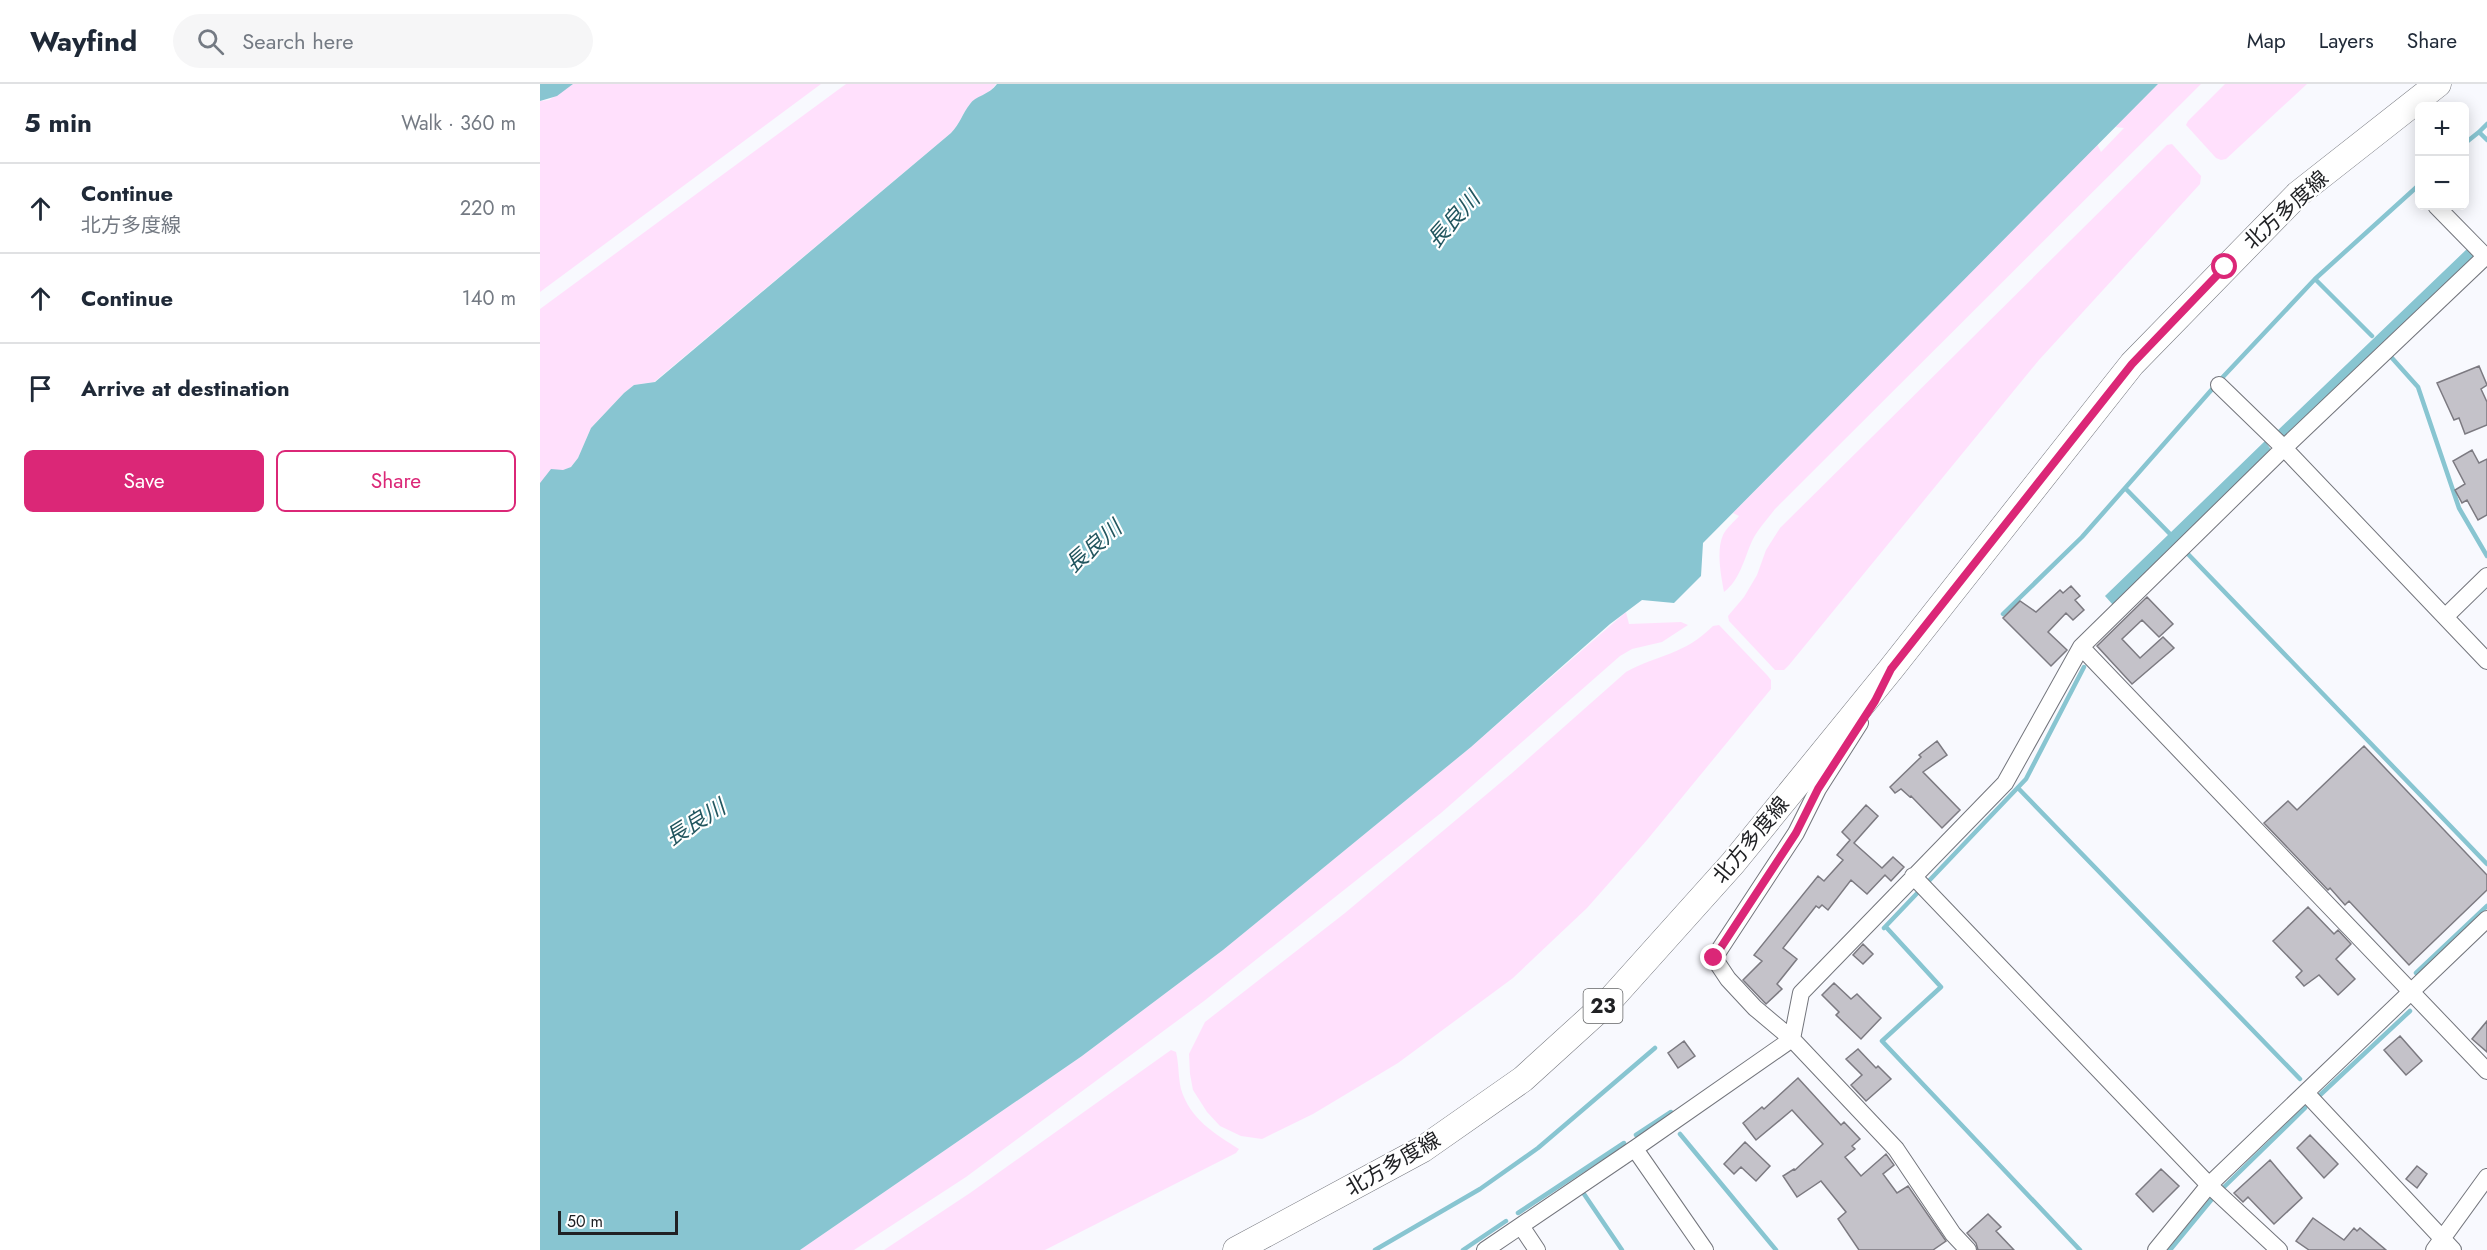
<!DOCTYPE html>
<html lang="en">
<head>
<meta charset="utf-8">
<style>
	body { margin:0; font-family:Jost,"Noto Sans JP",sans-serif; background:#f6f6f7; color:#1f2937 }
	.controls { position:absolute; right:18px; top:18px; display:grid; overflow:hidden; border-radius:9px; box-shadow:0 3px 15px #0003 }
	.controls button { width:54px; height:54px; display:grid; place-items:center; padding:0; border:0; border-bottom:2px solid #e0e1e3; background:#fff; color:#1f2937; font:30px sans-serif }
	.scale { position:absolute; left:18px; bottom:15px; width:120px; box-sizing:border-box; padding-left:6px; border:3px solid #202124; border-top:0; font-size:16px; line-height:21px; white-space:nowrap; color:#202124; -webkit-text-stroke:4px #fff; paint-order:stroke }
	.stop { position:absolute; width:18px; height:18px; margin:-14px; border:4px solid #db2777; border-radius:50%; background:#fff }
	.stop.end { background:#db2777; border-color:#fff; box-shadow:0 2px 6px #0008 }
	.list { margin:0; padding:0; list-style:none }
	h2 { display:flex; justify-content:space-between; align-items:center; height:78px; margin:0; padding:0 24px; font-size:26px }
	h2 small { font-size:20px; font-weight:400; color:#747a83 }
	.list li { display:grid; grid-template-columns:39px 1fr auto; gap:18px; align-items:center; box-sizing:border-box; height:90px; padding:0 24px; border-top:2px solid #e0e1e3 }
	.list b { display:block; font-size:22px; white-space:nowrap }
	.list p { margin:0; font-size:20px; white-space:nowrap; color:#747a83 }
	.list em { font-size:20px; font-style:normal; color:#747a83 }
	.actions { display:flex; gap:12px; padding:18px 24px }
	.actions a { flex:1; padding:14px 0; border:2px solid #db2777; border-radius:9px; text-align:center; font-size:21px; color:#db2777 }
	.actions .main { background:#db2777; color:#fff }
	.icon { flex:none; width:33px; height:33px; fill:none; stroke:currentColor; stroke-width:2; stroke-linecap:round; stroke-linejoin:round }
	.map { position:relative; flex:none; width:1947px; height:1166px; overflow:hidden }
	header { display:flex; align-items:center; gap:36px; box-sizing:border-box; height:84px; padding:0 30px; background:#fff; border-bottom:2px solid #e0e1e3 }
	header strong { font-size:28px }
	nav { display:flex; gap:33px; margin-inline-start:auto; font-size:21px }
	.search { width:420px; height:54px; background:#f6f6f7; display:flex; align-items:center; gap:15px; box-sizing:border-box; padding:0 21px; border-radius:33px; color:#747a83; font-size:22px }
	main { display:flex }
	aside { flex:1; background:#fff }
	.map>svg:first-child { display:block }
	.green { fill:#ffe0fc }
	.water { fill:#88c5d1 }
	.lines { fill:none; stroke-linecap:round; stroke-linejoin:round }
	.stream { stroke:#88c5d1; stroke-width:4.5 }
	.building { fill:#c4c2c9; stroke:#7c7a81; stroke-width:1.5 }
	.street-casing { stroke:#73757c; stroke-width:18 }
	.primary-casing { stroke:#73757c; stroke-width:27 }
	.street { stroke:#fff; stroke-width:16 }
	.primary { stroke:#fff; stroke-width:26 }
	.route { stroke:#db2777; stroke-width:8 }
	.labels { text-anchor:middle; stroke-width:4.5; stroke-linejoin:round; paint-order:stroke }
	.shield { fill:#fff; stroke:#636466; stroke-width:1.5 }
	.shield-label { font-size:20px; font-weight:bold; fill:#202124 }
	.street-label { font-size:21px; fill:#202124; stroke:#fff }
	.water-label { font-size:22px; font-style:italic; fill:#22565f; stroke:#fff }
</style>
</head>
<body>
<header>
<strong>Wayfind</strong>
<div class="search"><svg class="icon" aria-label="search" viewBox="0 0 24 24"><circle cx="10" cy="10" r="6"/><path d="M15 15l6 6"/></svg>Search here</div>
<nav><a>Map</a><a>Layers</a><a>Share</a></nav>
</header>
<main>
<aside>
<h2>5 min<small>Walk · 360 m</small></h2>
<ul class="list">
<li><svg class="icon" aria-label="ahead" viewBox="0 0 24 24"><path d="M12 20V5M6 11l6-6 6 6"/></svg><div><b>Continue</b><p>北方多度線</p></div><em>220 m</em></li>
<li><svg class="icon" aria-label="ahead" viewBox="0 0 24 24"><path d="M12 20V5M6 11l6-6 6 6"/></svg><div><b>Continue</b></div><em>140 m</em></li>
<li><svg class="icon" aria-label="arrive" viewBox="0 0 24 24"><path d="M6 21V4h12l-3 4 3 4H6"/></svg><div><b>Arrive at destination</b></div></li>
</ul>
<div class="actions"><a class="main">Save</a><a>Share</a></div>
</aside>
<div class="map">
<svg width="1947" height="1166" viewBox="0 0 1947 1166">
	<rect width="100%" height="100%" fill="#f8f9fe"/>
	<path class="green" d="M 33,0 L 281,0 L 0,208 L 0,17 L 9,16 Z
		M 306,0 L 456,0 C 449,11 436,12 430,20 C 422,30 420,40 411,49 L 114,298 L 94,301 L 84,309 L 51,344 L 38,374 L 31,383 L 6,393 L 0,399 L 0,225 Z
		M 1618,0 L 1661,0 L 1235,425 C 1227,436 1217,446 1212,457 C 1204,475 1200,496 1184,508 C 1181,491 1176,467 1183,451 C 1186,444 1194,438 1199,432 L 1193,429 L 1557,60 L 1561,68 L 1584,44 L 1575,43 Z
		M 1685,0 L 1767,0 L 1686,75 L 1681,76 L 1676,74 L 1646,41 L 1648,37 Z
		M 1632,60 L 1661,92 L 1660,100 L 1499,276 L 1249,581 L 1244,586 L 1235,586 L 1189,537 L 1188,532 L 1204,513 L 1217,491 L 1226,466 L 1240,444 L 1627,61 Z
		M 1086,528 L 1089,540 L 1141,538 L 1148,541 L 1122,558 L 1092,565 L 1080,572 L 901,729 L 664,917 L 426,1093 L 314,1166 L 260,1166 L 542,972 L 683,866 L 931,663 Z
		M 1179,541 L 1227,591 L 1231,596 L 1231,605 L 1107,756 L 1047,824 L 973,894 L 858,979 L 773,1030 L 722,1055 L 701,1052 L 680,1042 L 667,1028 L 653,1006 L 650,990 L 649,970 L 665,938 L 805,829 L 972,689 L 1086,588 C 1119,570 1144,571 1173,542 Z
		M 631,966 L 636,968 C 639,980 638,993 641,1005 C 650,1035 675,1050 699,1065 L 696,1069 L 505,1166 L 344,1166 L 430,1109 Z"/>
	<path class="water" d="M 0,0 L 33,0 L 17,12 L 0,17 Z
		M 457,0 L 1618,0 L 1163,459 L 1161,492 L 1134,519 L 1102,516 L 1070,540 L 931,663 L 683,866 L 542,972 L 260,1166 L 0,1166 L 0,399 L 11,385 L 23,386 L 31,383 L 38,374 L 51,344 L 84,309 L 94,301 L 115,298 L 411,49 C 420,40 422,30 430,20 C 435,12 449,11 457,0 Z
		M 1928,164 L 1934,174 L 1744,355 L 1735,349 Z
		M 1725,357 L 1732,367 L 1573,521 L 1565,512 Z"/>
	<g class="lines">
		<path class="stream" d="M 1947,40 L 1939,48 L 1947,56
			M 1924,60 L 1939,48
			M 1775,195 L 1832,252
			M 1852,274 L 1878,303 L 1919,424 L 1947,472
			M 1585,404 L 1633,453
			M 1647,469 L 1947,780
			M 1463,530 L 1542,453 L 1681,295 L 1775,195 L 1880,100
			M 1478,704 L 1760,995
			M 1346,843 L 1401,903 L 1342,957 L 1540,1166
			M 1344,844 L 1486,695 L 1544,583
			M 1876,889 L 1947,822
			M 1779,1012 L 1870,927
			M 1140,1050 L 1236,1166
			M 1096,1051 L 1131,1028
			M 1683,1104 L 1765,1024
			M 1044,1110 L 1082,1166
			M 978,1129 L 1084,1059
			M 835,1166 L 940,1105 L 998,1064 L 1115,964
			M 923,1166 L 966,1137
			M 1630,1166 L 1672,1115"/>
	</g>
	<path class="building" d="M 1939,282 L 1947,301 L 1941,305 L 1947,318 L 1947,341 L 1925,350 L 1919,334 L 1914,336 L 1897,299 Z
		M 1932,366 L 1939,379 L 1947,375 L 1947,431 L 1938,436 L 1927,416 L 1922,419 L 1915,406 L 1925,400 L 1913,377 Z
		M 1531,502 L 1540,512 L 1535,516 L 1544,526 L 1533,536 L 1526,529 L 1508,548 L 1527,566 L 1511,582 L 1463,534 L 1480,517 L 1496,528 L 1520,506 L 1523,509 Z
		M 1607,513 L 1633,540 L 1619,553 L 1602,536 L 1582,555 L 1600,574 L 1623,553 L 1634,564 L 1592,600 L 1557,562 Z
		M 1397,657 L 1407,671 L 1383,688 L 1420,726 L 1402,744 L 1371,712 L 1370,713 L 1361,705 L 1355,709 L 1350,703 L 1381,673 L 1379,671 Z
		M 1824,662 L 1947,791 L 1947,806 L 1869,881 L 1809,817 L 1805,821 L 1790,804 L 1788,806 L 1724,739 L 1748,717 L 1757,726 Z
		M 1326,721 L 1338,732 L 1314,759 L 1342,784 L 1353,773 L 1364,783 L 1351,797 L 1345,791 L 1327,810 L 1311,796 L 1288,826 L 1282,821 L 1279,824 L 1276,822 L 1243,864 L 1257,875 L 1237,900 L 1242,905 L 1226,920 L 1203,896 L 1222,877 L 1214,871 L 1278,792 L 1284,797 L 1303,776 L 1297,771 L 1310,756 L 1302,748 Z
		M 1768,823 L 1794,850 L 1798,846 L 1811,860 L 1796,875 L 1815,895 L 1798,911 L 1779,891 L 1764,902 L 1756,893 L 1762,887 L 1733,857 Z
		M 1323,860 L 1333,870 L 1323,880 L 1313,871 Z
		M 1294,899 L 1311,915 L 1317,910 L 1341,934 L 1321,955 L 1296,931 L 1299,928 L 1282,911 Z
		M 1947,937 L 1947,968 L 1932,955 Z
		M 1860,952 L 1882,977 L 1866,991 L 1844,966 Z
		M 1144,957 L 1155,972 L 1138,984 L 1128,969 Z
		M 1318,965 L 1336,984 L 1338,982 L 1351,995 L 1326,1017 L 1311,1001 L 1322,991 L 1306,975 Z
		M 1258,994 L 1301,1041 L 1304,1038 L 1320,1055 L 1312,1062 L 1315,1065 L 1305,1073 L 1321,1092 L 1346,1070 L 1354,1081 L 1343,1090 L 1357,1109 L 1368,1102 L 1406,1157 L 1393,1166 L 1319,1166 L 1298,1135 L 1306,1128 L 1281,1097 L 1257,1113 L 1243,1092 L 1254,1085 L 1255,1086 L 1283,1060 L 1252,1026 L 1216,1056 L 1203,1039 L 1222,1023 L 1224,1025 Z
		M 1770,1051 L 1798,1080 L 1784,1094 L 1757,1064 Z
		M 1205,1058 L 1230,1082 L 1216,1097 L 1201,1083 L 1194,1090 L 1184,1080 Z
		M 1730,1076 L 1762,1114 L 1734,1140 L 1708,1113 L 1703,1118 L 1694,1109 Z
		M 1877,1082 L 1887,1090 L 1877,1104 L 1866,1095 Z
		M 1621,1085 L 1639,1102 L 1613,1128 L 1596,1110 Z
		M 1448,1130 L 1461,1143 L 1456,1147 L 1474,1166 L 1438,1166 L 1436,1159 L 1427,1149 Z
		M 1773,1134 L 1804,1156 L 1814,1144 L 1817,1147 L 1820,1144 L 1846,1166 L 1769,1166 L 1756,1157 Z"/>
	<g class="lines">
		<g class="street-casing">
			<path id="street" d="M 1896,122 L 1947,174
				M 1679,301 L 1744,364 L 1947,577
				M 1905,533 L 1947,492
				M 1541,563 L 1947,987
				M 1320,639 L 1278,705 L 1256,749 L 1174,874 L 1188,895 L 1215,924 L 1252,955 L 1356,1065 L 1413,1150 L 1428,1166
				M 1373,792 L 1669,1101 L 1739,1166
				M 1766,1009 L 1913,1166
				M 1095,1065 L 1165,1166
				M 981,1142 L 997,1166
				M 945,1166 L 1097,1063 L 1252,955 L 1261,909 L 1465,699 L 1541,563 L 1744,364 L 1947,171
				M 1616,1166 L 1669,1101 L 1947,835
				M 1894,1166 L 1947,1093"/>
		</g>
		<g class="primary-casing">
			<path id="primary" d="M 696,1166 L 883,1065 L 983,995 L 1071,915 L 1193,779 L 1351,585 L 1592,280 L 1758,110 L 1898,0"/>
		</g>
		<use href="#street" class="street"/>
		<use href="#primary" class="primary"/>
	</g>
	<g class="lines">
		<path class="route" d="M 1174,874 L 1256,749 L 1278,705 L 1335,617 L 1351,585 L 1592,280 L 1685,183"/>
	</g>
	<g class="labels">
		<rect class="shield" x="1043.5" y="905" width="39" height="34" rx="4.5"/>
		<g class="shield-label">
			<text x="1063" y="929">23</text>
		</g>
		<g class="street-label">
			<text transform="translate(1746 126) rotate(-42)" y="7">北方多度線</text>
			<text transform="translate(1211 756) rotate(-50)" y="7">北方多度線</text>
			<text transform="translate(853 1080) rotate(-30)" y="7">北方多度線</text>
		</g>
		<g class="water-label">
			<text transform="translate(913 135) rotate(-48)" y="8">長良川</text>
			<text transform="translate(553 462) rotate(-41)" y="8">長良川</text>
			<text transform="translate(155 738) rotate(-32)" y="8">長良川</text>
		</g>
	</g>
</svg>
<div class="controls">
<button>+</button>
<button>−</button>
</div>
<div class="scale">50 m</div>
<div class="stop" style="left:1685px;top:183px"></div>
<div class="stop end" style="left:1174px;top:874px"></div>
</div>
</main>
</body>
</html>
